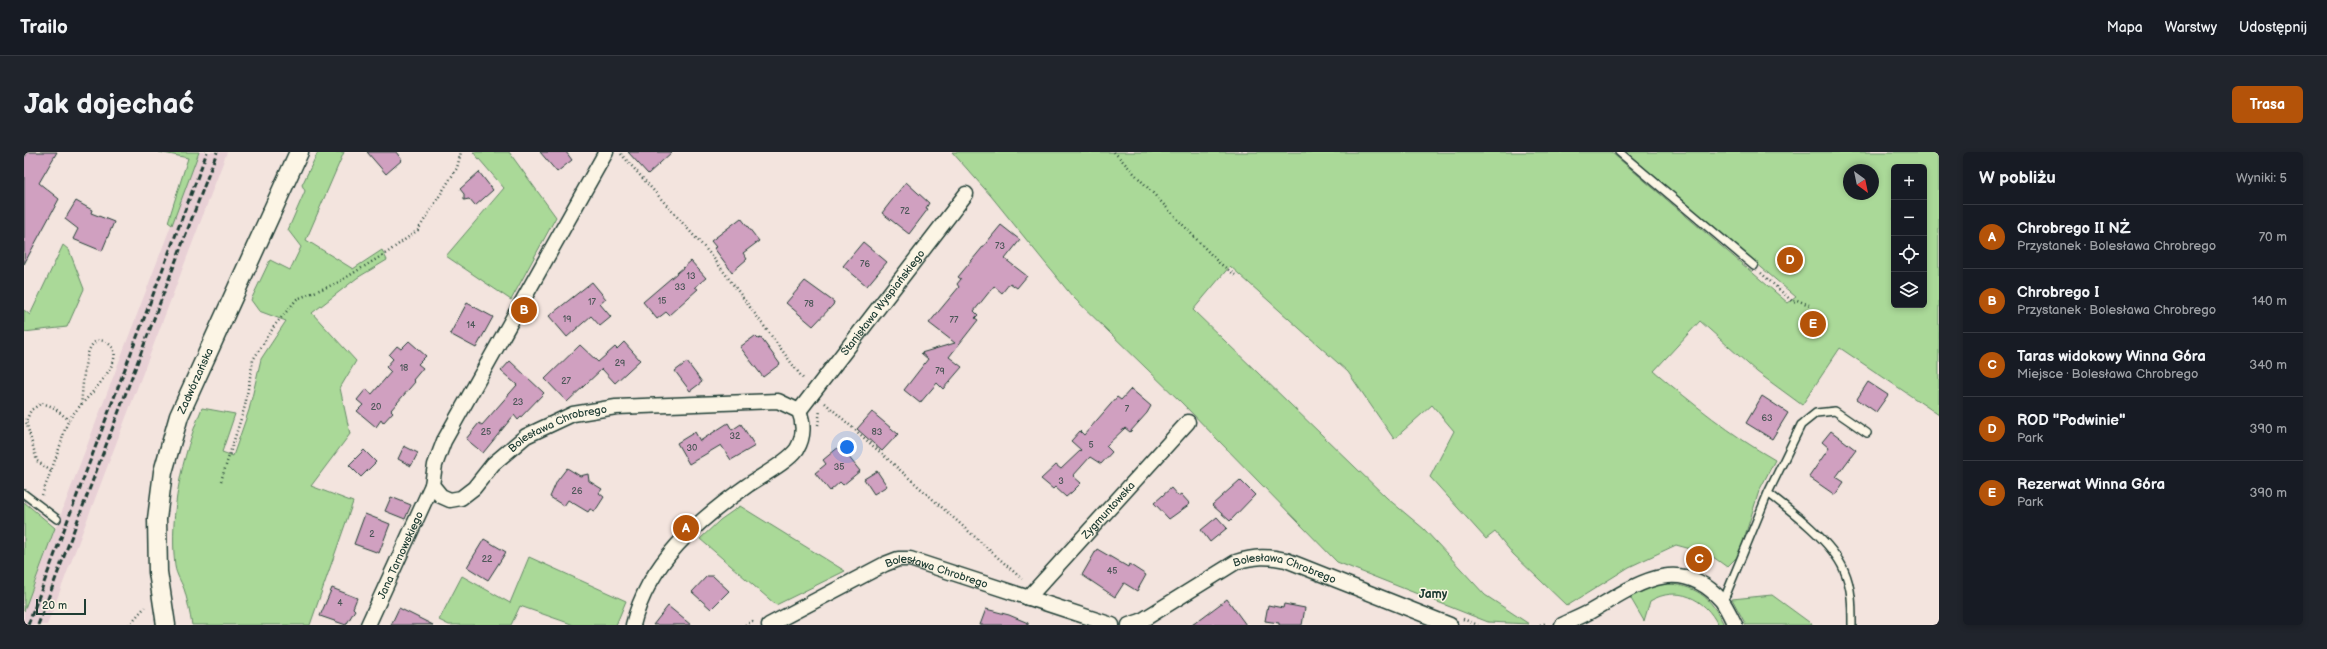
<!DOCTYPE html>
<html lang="pl">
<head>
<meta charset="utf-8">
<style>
	body { margin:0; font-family:"Balsamiq Sans",sans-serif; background:#20242c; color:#f1f3f6 }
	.controls { position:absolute; right:12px; top:12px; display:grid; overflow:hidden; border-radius:6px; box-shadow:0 2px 6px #0003 }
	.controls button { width:36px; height:36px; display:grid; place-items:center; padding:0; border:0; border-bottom:1px solid #363941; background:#171b24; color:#f1f3f6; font:20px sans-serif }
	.compass { position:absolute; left:1819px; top:12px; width:36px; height:36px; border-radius:50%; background:#171b24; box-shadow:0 2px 6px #0003; rotate:147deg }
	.scale { position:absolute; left:12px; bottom:10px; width:50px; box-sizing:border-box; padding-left:4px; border:2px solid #1f3d34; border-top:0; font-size:11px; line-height:14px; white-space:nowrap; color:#1f3d34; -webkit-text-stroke:3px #fcf5e5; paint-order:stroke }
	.you { position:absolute; left:823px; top:295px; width:14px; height:14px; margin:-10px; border:3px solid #fff; border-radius:50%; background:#1a73e8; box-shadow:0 0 0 6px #1a73e833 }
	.badge { display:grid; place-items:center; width:26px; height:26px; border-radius:50%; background:#b45309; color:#fff; font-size:13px; font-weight:700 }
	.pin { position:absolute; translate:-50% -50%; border:2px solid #fff; box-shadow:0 1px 4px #0006 }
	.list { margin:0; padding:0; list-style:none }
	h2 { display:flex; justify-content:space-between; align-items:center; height:52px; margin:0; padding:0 16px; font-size:17px }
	h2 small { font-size:13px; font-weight:400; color:#9ea1a6 }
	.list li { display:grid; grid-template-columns:26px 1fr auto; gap:12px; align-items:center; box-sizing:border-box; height:64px; padding:0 16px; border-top:1px solid #363941 }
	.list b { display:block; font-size:15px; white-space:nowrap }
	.list p { margin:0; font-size:13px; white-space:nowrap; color:#9ea1a6 }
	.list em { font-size:13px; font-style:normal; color:#9ea1a6 }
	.icon { flex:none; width:22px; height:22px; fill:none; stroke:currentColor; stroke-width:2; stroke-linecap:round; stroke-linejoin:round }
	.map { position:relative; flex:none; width:1915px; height:473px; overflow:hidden; border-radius:6px }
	header { display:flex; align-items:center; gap:24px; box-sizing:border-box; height:56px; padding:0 20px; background:#171b24; border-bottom:1px solid #363941 }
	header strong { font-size:19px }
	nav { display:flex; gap:22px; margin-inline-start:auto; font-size:14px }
	.intro { display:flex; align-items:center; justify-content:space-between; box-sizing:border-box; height:96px; padding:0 24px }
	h1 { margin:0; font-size:28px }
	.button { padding:10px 18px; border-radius:6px; background:#b45309; color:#fff; font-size:14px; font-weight:700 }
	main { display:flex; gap:24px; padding:0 24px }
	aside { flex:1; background:#171b24; border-radius:6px; box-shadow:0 2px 6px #0003 }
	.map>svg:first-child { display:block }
	.built { fill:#e8d0d5 }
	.green { fill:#aad998; stroke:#648b66; fill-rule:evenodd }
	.building { fill:#d0a0c0; stroke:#1f3d34 }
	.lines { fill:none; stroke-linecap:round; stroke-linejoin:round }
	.service-casing { stroke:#1f3d34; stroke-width:10 }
	.minor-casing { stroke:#1f3d34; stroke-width:17 }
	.tertiary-casing { stroke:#1f3d34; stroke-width:21 }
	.path { stroke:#1f3d34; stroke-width:2.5; stroke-dasharray:1 3; stroke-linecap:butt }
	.service { stroke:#fcf5e5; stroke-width:7 }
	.minor { stroke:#fcf5e5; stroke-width:14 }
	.tertiary { stroke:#fcf5e5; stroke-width:18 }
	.rail { stroke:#1f3d34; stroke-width:3; stroke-dasharray:6 3; stroke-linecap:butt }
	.labels { text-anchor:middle; stroke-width:3; stroke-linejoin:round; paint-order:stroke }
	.number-label { font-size:9px; fill:#4b5657 }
	.street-label { font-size:11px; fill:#1f3d34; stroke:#fcf5e5 }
	.neighbourhood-label { font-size:12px; font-weight:bold; fill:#1f3d34; stroke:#fcf5e5 }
</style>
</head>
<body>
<header>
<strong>Trailo</strong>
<nav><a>Mapa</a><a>Warstwy</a><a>Udostępnij</a></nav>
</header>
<div class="intro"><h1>Jak dojechać</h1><a class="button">Trasa</a></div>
<main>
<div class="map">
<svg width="1915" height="473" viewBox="0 0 1915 473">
	<rect width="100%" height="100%" fill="#f3e4de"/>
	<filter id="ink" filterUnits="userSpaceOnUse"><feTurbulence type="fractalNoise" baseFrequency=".025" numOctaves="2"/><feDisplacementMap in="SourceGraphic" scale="8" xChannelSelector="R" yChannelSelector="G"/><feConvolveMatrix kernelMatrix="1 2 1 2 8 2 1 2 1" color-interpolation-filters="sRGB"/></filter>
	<g filter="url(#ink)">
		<path class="built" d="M 175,0 L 203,0 L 23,473 L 0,473 L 0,459 Z"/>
		<path class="green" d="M 135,0 L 175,0 L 148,73 L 144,70 L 164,6 Z
			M 294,0 L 320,0 L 282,88 L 329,117 L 358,98 L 363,108 L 333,126 L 288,161 L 332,209 L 316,236 L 326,282 L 287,334 L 329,350 L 286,473 L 168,473 C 166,462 164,451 161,440 C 159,432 152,423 151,414 C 145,361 158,304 178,256 L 211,262 L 198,300 L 209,304 L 225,258 L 237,207 L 262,169 L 235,159 L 227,148 L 246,108 L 266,118 L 277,95 L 264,78 L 281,39 L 278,33 Z
			M 449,0 L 485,0 L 532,65 L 487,148 L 422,104 L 480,36 Z
			M 928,0 L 1587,0 L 1764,151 L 1772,145 L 1602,0 L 1915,0 L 1915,263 L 1816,196 L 1778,253 L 1733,220 L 1676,169 L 1630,219 C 1669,252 1707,283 1751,308 L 1735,339 L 1715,403 L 1703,415 L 1685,402 L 1652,393 L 1605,415 L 1543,454 L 1489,402 L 1471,380 L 1462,387 L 1406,325 L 1430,279 L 1408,253 L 1370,287 L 1324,220 L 1206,114 L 1169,158 L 1363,346 L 1400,377 L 1461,443 L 1505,472 L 1464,470 L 1313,410 L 1158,251 L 1048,144 L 967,44 ZM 1870,15 L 1900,15 L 1900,153 L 1870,153 ZM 1825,18 L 1849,18 L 1849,42 L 1825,42 Z
			M 39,93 L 45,98 L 60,137 L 43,175 L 0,180 L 0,158 L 6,163 Z
			M 0,350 L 31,376 L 0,459 Z
			M 716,354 L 821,419 L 752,453 L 676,387 L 696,368 Z
			M 505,405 L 602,449 L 592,473 L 550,473 L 496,454 L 487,473 L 425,473 L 415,468 L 438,424 L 486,451 Z
			M 1639,431 C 1672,434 1686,443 1700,473 L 1694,473 C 1681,446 1653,433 1626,449 L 1620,469 L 1606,445 L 1623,436 Z
			M 1748,443 L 1789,473 L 1722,473 L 1708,447 Z"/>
		<path class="building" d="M 4,0 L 33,0 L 15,31 L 35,47 L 0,112 L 0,6 Z
			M 343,0 L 372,0 L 378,8 L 362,22 Z
			M 516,0 L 542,0 L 548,8 L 533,20 Z
			M 604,0 L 648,0 L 624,22 Z
			M 455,20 L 469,38 L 451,54 L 445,47 L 440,48 L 440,42 L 436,37 Z
			M 882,30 L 905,51 L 902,56 L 904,57 L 885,82 L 858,61 Z
			M 52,49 L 68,58 L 67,61 L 90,70 L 78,99 L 49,87 L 54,77 L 41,67 Z
			M 717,66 L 735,89 L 719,101 L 723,107 L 708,120 L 690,96 L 692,95 L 687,89 Z
			M 977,73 L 996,88 L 981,107 L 1003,124 L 993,136 L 986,131 L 978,141 L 970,134 L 950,159 L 954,163 L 951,166 L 954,168 L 925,205 L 938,215 L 919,237 L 913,231 L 896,251 L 880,238 L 904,207 L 897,201 L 931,191 L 905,171 L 935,135 L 933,132 L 937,127 L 934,125 Z
			M 839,90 L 863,110 L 843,134 L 819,114 Z
			M 667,109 L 682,126 L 671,135 L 674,137 L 645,163 L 642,160 L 633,167 L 619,150 Z
			M 781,129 L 810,150 L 809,153 L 789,174 L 762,151 Z
			M 568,130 L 582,147 L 576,152 L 587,165 L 576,174 L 567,164 L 543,185 L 525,164 Z
			M 443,151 L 469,165 L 452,196 L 426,182 Z
			M 731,184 L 734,187 L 737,186 L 756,212 L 739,225 L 716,195 Z
			M 385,189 L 402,204 L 394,212 L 399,216 L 389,228 L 391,230 L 367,258 L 369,260 L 359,271 L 357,268 L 352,275 L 333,259 L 339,253 L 333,248 L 342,237 L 348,242 L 367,220 L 362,215 L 369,207 L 365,203 L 373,194 L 377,197 Z
			M 600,190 L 616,208 L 591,231 L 578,217 L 543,250 L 521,227 L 556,193 L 574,210 L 591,195 L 593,197 Z
			M 486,209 L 520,241 L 494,268 L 490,263 L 459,301 L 442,287 L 455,271 L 458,273 L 493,233 L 477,219 Z
			M 663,210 L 678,230 L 666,239 L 651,219 Z
			M 1844,230 L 1864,243 L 1852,260 L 1833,247 Z
			M 1107,237 L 1127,254 L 1123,261 L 1106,280 L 1101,276 L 1082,294 L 1088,300 L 1077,312 L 1066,305 L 1049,324 L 1057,331 L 1048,340 L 1042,345 L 1031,335 L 1029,337 L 1017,327 L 1032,313 L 1037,317 L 1057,298 L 1047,289 L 1056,279 L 1060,283 L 1093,245 L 1097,248 Z
			M 1738,244 L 1764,261 L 1748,287 L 1722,271 Z
			M 848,260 L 874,282 L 858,299 L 833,277 Z
			M 704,271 L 708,278 L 717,272 L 731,294 L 707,308 L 697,293 L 665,312 L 653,291 L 671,280 L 676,289 Z
			M 1807,279 L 1832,298 L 1812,325 L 1820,330 L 1811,343 L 1785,325 L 1805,296 L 1798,290 Z
			M 380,294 L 394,301 L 387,314 L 374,307 Z
			M 816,294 L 836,319 L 819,333 L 816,330 L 806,339 L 791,321 L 802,312 L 799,308 Z
			M 340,298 L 352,310 L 337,325 L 325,313 Z
			M 543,316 L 556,324 L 564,322 L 565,329 L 578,337 L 575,341 L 580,345 L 571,359 L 566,357 L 564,360 L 544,348 L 540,354 L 526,345 L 533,329 Z
			M 853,319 L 863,334 L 850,342 L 840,327 Z
			M 1216,328 L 1231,343 L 1206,369 L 1188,353 Z
			M 1147,336 L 1154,344 L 1157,342 L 1166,352 L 1145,367 L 1130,351 Z
			M 367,345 L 387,353 L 381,367 L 361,359 Z
			M 341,362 L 366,372 L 355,401 L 330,392 Z
			M 1193,365 L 1203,376 L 1186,390 L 1177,378 Z
			M 460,387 L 482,400 L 464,428 L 443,415 Z
			M 1073,397 L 1104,415 L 1105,412 L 1122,423 L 1113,439 L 1100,431 L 1091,445 L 1058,423 Z
			M 683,424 L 689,424 L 705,439 L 687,457 L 668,440 Z
			M 308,436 L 333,446 L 329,456 L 331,458 L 322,473 L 296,464 Z
			M 1203,447 L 1222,473 L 1168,473 Z
			M 1260,452 L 1281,456 L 1278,473 L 1255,473 L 1255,471 L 1241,469 L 1244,453 L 1259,456 Z
			M 644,454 L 667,473 L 629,473 Z
			M 375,456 L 409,473 L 367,473 Z
			M 962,457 L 985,463 L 1004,471 L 1004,473 L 956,473 Z"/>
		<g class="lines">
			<g class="service-casing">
				<path id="service" d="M 1595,0 L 1730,114
					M 1744,341 C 1769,360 1808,390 1820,418 C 1828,436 1828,454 1828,473
					M 0,342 L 33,367
					M 1699,450 L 1744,341 L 1777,273 L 1792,261 L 1811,259 L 1843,281"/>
			</g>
			<g class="minor-casing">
				<g id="minor">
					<path id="s1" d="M 582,0 L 420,289 L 411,313 L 408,333 L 417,344 L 426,348 L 437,346 L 450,336 L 469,312 L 502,284 L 549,262 L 592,255 L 754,249 L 775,259 C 780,271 780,285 773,297 C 764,310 737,324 724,333 C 674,368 624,411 609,473"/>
					<path id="s2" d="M 775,259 L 942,42"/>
					<path id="s3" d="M 1004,446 L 1164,270"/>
					<path id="s4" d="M 344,473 L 408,333"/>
					<path id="s5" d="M 745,473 L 861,412 L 874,407 L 886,407 L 1088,473"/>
					<path id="s6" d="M 1105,473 L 1117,469 L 1212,410 C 1231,404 1244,404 1262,408 L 1426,473"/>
					<path d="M 1538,473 C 1548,468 1559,464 1569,458 C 1612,433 1655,400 1698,449 C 1703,456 1707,465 1711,473"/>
				</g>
			</g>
			<g class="tertiary-casing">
				<g id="tertiary">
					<path id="s7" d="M 142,473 L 134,420 L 133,367 L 139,320 L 155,264 L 275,0"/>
				</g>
			</g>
			<path class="path" d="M 1090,0 L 1194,110 L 1211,123
				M 597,2 L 688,104 L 780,228
				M 1737,121 L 1769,150 L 1773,148 L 1785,153
				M 801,251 L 998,427
				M 794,273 L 796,258
				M 27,319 L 13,309 L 2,269 L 7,258 L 18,251 L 29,255 L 45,268
				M 197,329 L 221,254 L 229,208 L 251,173 L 273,147 L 313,131 L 364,100 L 394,78 L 433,16 L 437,0
				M 18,343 C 24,326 31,309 37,291 C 39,284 41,275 45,268 C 53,253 108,208 85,192 C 81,189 76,187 71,190 C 59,198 59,239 57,254
				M 1439,467 L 1454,473
				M 105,473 L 121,455
				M 721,473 L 731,468
				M 1516,473 L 1523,471"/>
			<use href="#service" class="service"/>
			<use href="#minor" class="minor"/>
			<use href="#tertiary" class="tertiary"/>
			<path class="rail" d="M 4,473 L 183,0
				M 14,473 L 193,0"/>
		</g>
	</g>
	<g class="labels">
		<g class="number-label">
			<text x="881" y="62">72</text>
			<text x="976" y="97">73</text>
			<text x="841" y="115">76</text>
			<text x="667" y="127">13</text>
			<text x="656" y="138">33</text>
			<text x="638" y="152">15</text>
			<text x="568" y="153">17</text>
			<text x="785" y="155">78</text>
			<text x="543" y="170">19</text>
			<text x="930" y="171">77</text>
			<text x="447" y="176">14</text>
			<text x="596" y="214">29</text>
			<text x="380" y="219">18</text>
			<text x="916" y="222">79</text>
			<text x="542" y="232">27</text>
			<text x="494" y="253">23</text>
			<text x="352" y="258">20</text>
			<text x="1103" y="260">7</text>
			<text x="1743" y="269">63</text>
			<text x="462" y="283">25</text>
			<text x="853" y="283">83</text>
			<text x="711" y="287">32</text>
			<text x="1067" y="296">5</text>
			<text x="668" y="299">30</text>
			<text x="815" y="318">35</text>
			<text x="1037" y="332">3</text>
			<text x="553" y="342">26</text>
			<text x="348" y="385">2</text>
			<text x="463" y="410">22</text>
			<text x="1088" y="422">45</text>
			<text x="316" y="454">4</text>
		</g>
		<g class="street-label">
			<text dy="4" stroke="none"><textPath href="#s2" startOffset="137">Stanisława Wyspiańskiego</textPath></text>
			<text dy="4" stroke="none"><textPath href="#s7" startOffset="251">Zadwórzańska</textPath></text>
			<text dy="4" stroke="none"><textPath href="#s1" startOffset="535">Bolesława Chrobrego</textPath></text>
			<text dy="4" stroke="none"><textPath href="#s3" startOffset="119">Zygmuntowska</textPath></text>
			<text dy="4" stroke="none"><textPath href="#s4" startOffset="77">Jana Tarnowskiego</textPath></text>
			<text dy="4" stroke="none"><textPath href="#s6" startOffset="175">Bolesława Chrobrego</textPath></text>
			<text dy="4" stroke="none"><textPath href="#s5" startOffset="185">Bolesława Chrobrego</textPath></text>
		</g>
		<g class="neighbourhood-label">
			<text x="1409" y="446">Jamy</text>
		</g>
	</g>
</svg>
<div class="controls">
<button>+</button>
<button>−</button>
<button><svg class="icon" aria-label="locate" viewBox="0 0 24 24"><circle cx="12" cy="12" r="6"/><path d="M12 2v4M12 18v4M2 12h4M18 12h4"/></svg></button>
<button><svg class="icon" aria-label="layers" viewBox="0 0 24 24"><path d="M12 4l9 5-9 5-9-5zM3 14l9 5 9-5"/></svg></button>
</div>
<svg class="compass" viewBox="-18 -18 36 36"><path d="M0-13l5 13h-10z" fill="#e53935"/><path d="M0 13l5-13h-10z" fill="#9ea1a6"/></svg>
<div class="scale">20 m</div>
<div class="you"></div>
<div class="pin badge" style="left:662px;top:376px">A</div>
<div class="pin badge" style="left:500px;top:158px">B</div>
<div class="pin badge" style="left:1675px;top:407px">C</div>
<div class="pin badge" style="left:1766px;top:108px">D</div>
<div class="pin badge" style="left:1789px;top:172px">E</div>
</div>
<aside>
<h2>W pobliżu<small>Wyniki: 5</small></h2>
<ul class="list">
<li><span class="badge">A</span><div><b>Chrobrego II NŻ</b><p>Przystanek · Bolesława Chrobrego</p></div><em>70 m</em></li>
<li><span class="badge">B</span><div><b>Chrobrego I</b><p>Przystanek · Bolesława Chrobrego</p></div><em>140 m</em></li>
<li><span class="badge">C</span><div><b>Taras widokowy Winna Góra</b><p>Miejsce · Bolesława Chrobrego</p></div><em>340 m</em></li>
<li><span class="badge">D</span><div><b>ROD &quot;Podwinie&quot;</b><p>Park</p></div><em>390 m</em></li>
<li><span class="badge">E</span><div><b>Rezerwat Winna Góra</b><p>Park</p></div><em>390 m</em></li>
</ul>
</aside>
</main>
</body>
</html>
